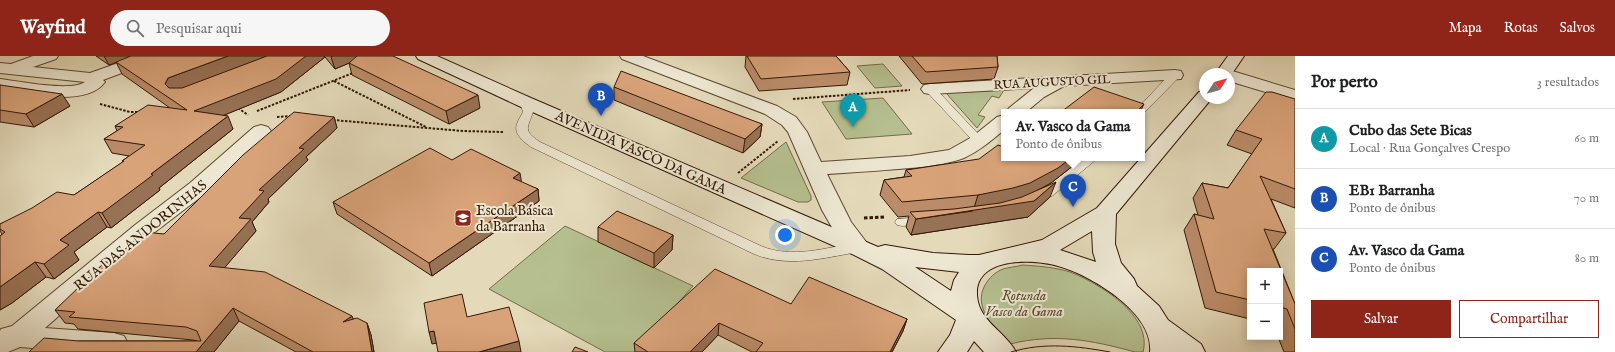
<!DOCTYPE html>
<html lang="pt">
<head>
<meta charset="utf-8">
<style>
	body { margin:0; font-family:"IM FELL English",serif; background:#f6f6f6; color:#202124 }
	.controls { position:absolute; right:12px; bottom:12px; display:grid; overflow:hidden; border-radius:0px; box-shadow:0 2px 10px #0003 }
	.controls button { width:36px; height:36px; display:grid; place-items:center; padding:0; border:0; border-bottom:1px solid #e0e0e0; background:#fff; color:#202124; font:20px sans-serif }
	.compass { position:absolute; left:1199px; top:12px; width:36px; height:36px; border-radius:50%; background:#fff; box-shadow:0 2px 10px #0003; rotate:54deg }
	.you { position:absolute; left:785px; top:179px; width:14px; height:14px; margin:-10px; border:3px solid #fff; border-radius:50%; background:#1a73e8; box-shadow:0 0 0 6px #1a73e833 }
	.badge { display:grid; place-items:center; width:26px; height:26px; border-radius:50%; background:#8f2418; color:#fff; font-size:13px; font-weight:700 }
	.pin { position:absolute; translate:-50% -33px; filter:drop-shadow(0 1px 2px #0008) }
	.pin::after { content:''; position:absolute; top:21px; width:14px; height:12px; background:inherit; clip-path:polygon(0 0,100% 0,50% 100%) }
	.popup { position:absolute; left:1001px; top:53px; width:144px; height:52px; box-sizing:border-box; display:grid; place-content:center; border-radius:0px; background:#fff; filter:drop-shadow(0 1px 3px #0005); font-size:13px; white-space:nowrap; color:#757577 }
	.popup b { font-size:15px; color:#202124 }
	.popup::after { content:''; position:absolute; left:50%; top:100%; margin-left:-8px; border:8px solid transparent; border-top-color:#fff }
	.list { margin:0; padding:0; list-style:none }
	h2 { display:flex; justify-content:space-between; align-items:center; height:52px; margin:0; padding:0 16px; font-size:17px }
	h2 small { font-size:13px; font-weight:400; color:#757577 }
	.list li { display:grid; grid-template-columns:26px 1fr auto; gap:12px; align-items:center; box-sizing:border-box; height:60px; padding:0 16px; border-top:1px solid #e0e0e0 }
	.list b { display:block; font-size:15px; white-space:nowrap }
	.list p { margin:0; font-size:13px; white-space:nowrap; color:#757577 }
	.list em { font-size:13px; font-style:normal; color:#757577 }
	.actions { display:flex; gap:8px; padding:12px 16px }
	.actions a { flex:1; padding:9px 0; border:1px solid #8f2418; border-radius:0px; text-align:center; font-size:14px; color:#8f2418 }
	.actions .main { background:#8f2418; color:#fff }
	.icon { flex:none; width:22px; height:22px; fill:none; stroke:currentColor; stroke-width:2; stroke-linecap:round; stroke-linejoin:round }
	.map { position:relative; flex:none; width:1295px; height:296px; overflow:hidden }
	header { display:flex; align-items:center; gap:24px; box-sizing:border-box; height:56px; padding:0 20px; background:#8f2418; color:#fff }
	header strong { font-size:19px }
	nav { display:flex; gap:22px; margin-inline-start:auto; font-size:14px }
	.search { width:280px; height:36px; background:#f6f6f6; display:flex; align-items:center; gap:10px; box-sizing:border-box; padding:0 14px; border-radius:22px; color:#757577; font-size:15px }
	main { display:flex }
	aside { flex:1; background:#fff }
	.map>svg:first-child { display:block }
	.green { fill:#b5bf8f; stroke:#746c4a }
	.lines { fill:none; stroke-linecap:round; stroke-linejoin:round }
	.lane-casing { stroke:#5f4832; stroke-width:1 }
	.street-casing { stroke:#5f4832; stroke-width:2 }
	.secondary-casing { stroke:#331804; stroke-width:2 }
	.path-far1 { stroke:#331804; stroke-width:2; stroke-dasharray:2.5 1.5; stroke-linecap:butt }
	.path { stroke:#331804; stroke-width:3; stroke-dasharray:3.5 2; stroke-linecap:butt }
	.lane { fill:#ede7d2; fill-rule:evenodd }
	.street { fill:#ede7d2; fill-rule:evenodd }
	.secondary { fill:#ede7d2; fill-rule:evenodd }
	.tram { stroke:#331804; stroke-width:1 }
	.wall { fill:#bb8c69; stroke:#331804 }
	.shaded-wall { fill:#987255; stroke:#331804 }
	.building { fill:#d9a37a; stroke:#331804 }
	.labels { text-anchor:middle; stroke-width:4; stroke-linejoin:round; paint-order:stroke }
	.far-street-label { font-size:12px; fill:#331804; stroke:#ede7d2 }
	.street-label { font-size:14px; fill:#331804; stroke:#ede7d2 }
	.poi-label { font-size:14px; fill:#331804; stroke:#ede7d2; text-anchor:start }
	.park-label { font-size:14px; font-style:italic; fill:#5a4a2e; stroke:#ede7d2 }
</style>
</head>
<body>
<header>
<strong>Wayfind</strong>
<div class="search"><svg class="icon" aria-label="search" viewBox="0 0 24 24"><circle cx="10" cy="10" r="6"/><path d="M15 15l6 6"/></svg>Pesquisar aqui</div>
<nav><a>Mapa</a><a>Rotas</a><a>Salvos</a></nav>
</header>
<main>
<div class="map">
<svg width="1295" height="296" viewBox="0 0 1295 296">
	<rect width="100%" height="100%" fill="#e4daba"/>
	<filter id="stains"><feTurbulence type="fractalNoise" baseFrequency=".005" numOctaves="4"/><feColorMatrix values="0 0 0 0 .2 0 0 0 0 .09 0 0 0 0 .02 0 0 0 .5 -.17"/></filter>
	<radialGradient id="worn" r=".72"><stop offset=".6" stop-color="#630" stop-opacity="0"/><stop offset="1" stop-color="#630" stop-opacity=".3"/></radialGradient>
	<path class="green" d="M 883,8 L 902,30 L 875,32 L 857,10 Z
		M 1004,34 L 999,42 L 992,40 L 978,59 L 985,61 L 977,72 L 946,37 Z
		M 883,42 L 912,78 L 846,83 L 822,46 Z
		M 786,86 L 811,140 L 811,144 L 808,146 L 798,146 L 741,122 Z
		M 565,170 L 693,230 L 635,296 L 605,296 L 489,233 Z
		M 1022,209 C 1038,210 1054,211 1070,216 C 1098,227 1153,259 1143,296 L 1135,296 C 1091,284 1055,277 1010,288 C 996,274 972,252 985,229 C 989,222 995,216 1003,213 C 1009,211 1016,211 1022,209 Z"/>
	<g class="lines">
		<g class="lane-casing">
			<path id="lane" d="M 1175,16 L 1179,17 L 1180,19 L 1179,21 L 1143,58 L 1142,56 L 1134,56 L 1171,17 Z
				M 930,30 L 934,31 L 983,83 L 985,85 L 983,87 L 975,87 L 926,35 L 925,33 Z
				M 525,43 L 530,46 L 533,56 C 528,72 522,74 540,86 L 761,190 C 791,203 827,192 858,186 L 863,188 L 865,191 L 863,194 L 858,196 C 823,202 788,212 754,198 L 531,91 C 524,86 513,78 517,68 C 518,64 521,60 523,56 L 520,46 Z
				M 1084,102 L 1098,102 L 1052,140 L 1039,145 L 1034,144 L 1033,141 Z
				M 925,161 L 930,162 L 932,165 L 930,168 L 902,170 L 897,169 L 895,166 L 897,163 Z"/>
		</g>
		<g class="street-casing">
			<path id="street" d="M 33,0 L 58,0 L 56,3 L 33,11 L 90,17 L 138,0 L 161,0 L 159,3 L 103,24 L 105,26 C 86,52 27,37 0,33 L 0,23 C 19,25 70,36 85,26 L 0,17 L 0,7 L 11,8 Z
				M 620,0 L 643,0 L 777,50 L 796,61 L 807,76 L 821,106 L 910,100 L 949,94 L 972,81 L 997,61 L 1004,59 L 1004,74 C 991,85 979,95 964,102 C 951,107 935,109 922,111 C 890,114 858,116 827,118 L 851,166 L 870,191 L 866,197 L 858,199 L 850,197 L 834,175 L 822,154 L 788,76 L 782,69 L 765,58 L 622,3 Z
				M 1175,14 L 1181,15 L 1183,19 L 1181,23 L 1064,30 L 1044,41 L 1026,56 L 1006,56 L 1009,52 L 1034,32 L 930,38 L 924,37 L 921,33 L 924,29 L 930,28 Z
				M 1229,14 L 1295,34 L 1295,45 L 1229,25 L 1229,18 L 1221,18 L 1223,15 Z
				M 261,69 L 268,71 L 271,75 L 268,79 L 206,137 L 151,179 L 45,272 L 114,277 L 124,280 L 128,288 L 124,296 L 81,296 L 20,291 L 8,296 L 0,296 L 0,275 L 1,273 L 12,270 L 135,169 L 190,127 L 254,71 Z"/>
		</g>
		<g class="secondary-casing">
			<path id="secondary" d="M 416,0 L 437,0 L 531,42 L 878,191 L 885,189 L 933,197 L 969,199 L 979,199 L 1042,184 L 1097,152 L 1199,36 L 1205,35 L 1205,42 L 1212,42 L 1116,158 L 1115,188 L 1121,207 L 1134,223 L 1137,230 L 1159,250 L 1168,264 L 1201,288 L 1205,296 L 1150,296 C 1154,257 1091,219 1058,210 C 1031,202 968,201 978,246 C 983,267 1006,277 1016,296 L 984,296 L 974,285 L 967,296 L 938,296 L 950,279 L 956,264 L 882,213 L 850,197 L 519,50 L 418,3 ZM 1092,175 L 1093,196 L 1096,206 L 1060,194 ZM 915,211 L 959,216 L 954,224 L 951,235 Z
				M 1228,0 L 1244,0 L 1229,22 L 1229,18 L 1215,18 Z"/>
		</g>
		<path class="path-far1" d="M 334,25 L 426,71
			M 793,43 L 910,34
			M 100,48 L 130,56 L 140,56
			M 238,52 L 248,59
			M 257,55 L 353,17
			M 277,61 L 292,60
			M 333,64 L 463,75 L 503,76
			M 738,117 L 778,85"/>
		<path class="path" d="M 864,162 L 885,161"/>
		<use href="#lane" class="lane"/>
		<use href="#street" class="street"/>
		<use href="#secondary" class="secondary"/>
		<path class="tram" d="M 1011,296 C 1044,286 1077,290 1110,296"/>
	</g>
	<path class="wall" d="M 96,0 L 393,0 L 480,52 L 449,68 L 352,19 L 349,7 L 335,13 L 325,1 L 281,36 L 224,59 L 233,73 L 159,132 L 160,134 L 111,172 L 107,171 L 74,196 L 79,204 L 54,223 L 46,221 L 12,247 L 0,254 L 0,180 L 2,178 L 0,175 L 0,168 L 74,139 L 123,106 L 122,105 L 129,100 L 112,97 L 104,83 L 117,75 L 115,70 L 170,52 L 122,18 L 116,6 L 109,9 Z
		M 746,0 L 836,0 L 850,16 L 847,29 L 759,35 L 745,11 Z
		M 899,0 L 997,0 L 998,11 L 994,23 L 922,28 Z
		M 0,29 L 70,50 L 34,71 L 0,66 Z
		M 614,31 L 762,68 L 760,81 L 743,97 L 614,44 Z
		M 1295,43 L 1295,152 L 1271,143 L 1286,177 L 1274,193 L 1273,193 L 1295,248 L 1295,296 L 1284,296 L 1278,281 L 1280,281 L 1280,251 L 1250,215 L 1250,263 L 1205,252 L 1184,174 L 1194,158 L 1198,159 L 1193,142 L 1202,127 L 1228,132 L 1252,98 L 1227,89 L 1236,74 Z
		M 334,61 L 337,72 L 306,101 L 308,104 L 268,143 L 269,146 L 252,166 L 256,175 L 224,212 L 354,263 L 367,267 L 371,279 L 374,296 L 296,296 L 239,265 L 214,296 L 29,296 L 79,285 L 197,285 L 193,284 L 78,273 L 74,268 L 65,267 L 55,254 L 111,206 L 164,178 Z
		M 1004,102 L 1083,102 L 1051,127 L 1041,133 L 1050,141 L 1028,161 L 911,179 L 906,171 L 909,160 L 898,161 L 880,139 L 884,124 L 904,121 L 906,114 Z
		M 452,104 L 538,133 L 539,145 L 432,220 L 337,158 L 333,146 Z
		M 598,171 L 673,179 L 672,194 L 654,212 L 598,186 Z
		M 791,248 L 907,263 L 903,275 L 892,296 L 752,296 L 718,279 L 702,296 L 635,296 L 634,287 Z"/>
	<path class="shaded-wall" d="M 104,0 L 134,0 L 109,9 Z
		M 228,0 L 267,0 L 171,41 L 165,28 L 168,22 Z
		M 306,0 L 324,0 L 325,1 L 281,36 L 200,69 L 194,55 Z
		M 332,0 L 366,0 L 335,13 L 331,1 Z
		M 62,38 L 70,50 L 34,71 L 26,58 Z
		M 478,39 L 480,52 L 449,68 L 446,55 Z
		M 1144,48 L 1140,56 L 1136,56 Z
		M 228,60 L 233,73 L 159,132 L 160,134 L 111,172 L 102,157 L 151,118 Z
		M 334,61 L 337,72 L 306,101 L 308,104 L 268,143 L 269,146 L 252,166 L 256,175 L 215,223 L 209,210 L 239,162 L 259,134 L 299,92 Z
		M 762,68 L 760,81 L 743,97 L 745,83 Z
		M 1071,102 L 1083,102 L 1051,127 L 1023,142 L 1034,145 L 1056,126 L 1050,141 L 1028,161 L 911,179 L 916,163 L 973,155 L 978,139 Z
		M 520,117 L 522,129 L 513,122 Z
		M 538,133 L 539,145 L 432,220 L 429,207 Z
		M 98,156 L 107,171 L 74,196 L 79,204 L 54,223 L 44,208 L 60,184 Z
		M 673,179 L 672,194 L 654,212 L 654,197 Z
		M 35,206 L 46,221 L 12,247 L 0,254 L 0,231 Z
		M 233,252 L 239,265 L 214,296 L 196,296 Z
		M 352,260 L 357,272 L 343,266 Z
		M 907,263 L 903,275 L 892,296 L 890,296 Z
		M 367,267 L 371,279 L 374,296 L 372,296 Z
		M 719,267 L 718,279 L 702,296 L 690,296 Z
		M 434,275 L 437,287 L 432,288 L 429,276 Z
		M 519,285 L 521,296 L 479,296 Z"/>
	<path class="building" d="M 131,0 L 228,0 L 168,22 L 165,28 L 169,32 L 182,32 L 267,0 L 306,0 L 276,23 L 194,55 L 228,60 L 151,118 L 153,119 L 102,157 L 98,156 L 60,184 L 69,189 L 44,208 L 35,206 L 0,231 L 0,180 L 5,176 L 0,173 L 0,168 L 32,152 L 57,136 L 74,139 L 124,105 L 122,105 L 145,89 L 104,83 L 123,71 L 115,70 L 148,49 L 187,54 L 116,6 Z
		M 357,0 L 393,0 L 478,39 L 446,55 L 349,7 Z
		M 747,0 L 836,0 L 850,16 L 761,23 Z
		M 912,0 L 997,0 L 998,11 L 926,16 Z
		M 621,15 L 762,68 L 745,83 L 614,31 Z
		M 0,29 L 62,38 L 26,58 L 0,54 Z
		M 1094,31 L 1144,48 L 1136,56 L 1061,56 Z
		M 1266,36 L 1272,36 L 1295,43 L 1295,133 L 1260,120 L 1286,177 L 1264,173 L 1295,248 L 1295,273 L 1287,253 L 1280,251 L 1280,215 L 1250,215 L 1250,244 L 1216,236 L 1194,158 L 1214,163 L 1202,127 L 1228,132 L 1262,83 L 1236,74 Z
		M 294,56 L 334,61 L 299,92 L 304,93 L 259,134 L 264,135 L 239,162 L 251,163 L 209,210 L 265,216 L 352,260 L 343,266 L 357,262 L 367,267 L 372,296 L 313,296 L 233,252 L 196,296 L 29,296 L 44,282 L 79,285 L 201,285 L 197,275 L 186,271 L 69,261 L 75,256 L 55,254 L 105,206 L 111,206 L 144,176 L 164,178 L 243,99 Z
		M 998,89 L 1004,91 L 1004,102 L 1071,102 L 1058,112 L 1030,127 L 1013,132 L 978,139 L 902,146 L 884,124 L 912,120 L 906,114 L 979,103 Z
		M 430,92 L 452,104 L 471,93 L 520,117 L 513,122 L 538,133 L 429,207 L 333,146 Z
		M 1056,126 L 1034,145 L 916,163 L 910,156 L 954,153 L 1000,147 L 1022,141 Z
		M 617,155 L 673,179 L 654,197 L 598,171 Z
		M 715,213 L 791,248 L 809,221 L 907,263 L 890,296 L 756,296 L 763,287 L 719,267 L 690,296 L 648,296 L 634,287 Z
		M 462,238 L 467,261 L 509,251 L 519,285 L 479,296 L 438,296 L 434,275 L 429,276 L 424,247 Z
		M 575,291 L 588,296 L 572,296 Z"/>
	<defs>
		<g id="school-square" transform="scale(0.9)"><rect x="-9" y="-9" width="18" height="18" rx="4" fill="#8f2418" stroke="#ede7d2"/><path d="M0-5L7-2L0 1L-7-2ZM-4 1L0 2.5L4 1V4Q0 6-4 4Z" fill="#fff"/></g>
	</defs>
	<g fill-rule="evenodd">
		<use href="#school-square" x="463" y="162"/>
	</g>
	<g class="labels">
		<g class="far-street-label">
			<text transform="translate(1052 26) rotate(-3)" y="4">RUA AUGUSTO GIL</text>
		</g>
		<g class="street-label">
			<text transform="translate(641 96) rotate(24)" y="5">AVENIDA VASCO DA GAMA</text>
			<text transform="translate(140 179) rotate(-39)" y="5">RUA DAS ANDORINHAS</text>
		</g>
		<g class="poi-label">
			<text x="476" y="159">Escola Básica<tspan x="476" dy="16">da Barranha</tspan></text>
		</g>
		<g class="park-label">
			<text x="1024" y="244">Rotunda<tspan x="1024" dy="16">Vasco da Gama</tspan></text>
		</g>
	</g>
	<rect width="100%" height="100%" filter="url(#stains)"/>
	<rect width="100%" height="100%" fill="url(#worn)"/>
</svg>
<div class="controls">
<button>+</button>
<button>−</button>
</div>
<svg class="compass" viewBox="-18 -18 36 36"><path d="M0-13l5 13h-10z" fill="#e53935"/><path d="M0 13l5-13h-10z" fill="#757577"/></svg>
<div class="you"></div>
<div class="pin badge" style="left:853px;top:71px;background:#0f9aa8">A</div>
<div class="pin badge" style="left:601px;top:60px;background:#1a4fb4">B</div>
<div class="pin badge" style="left:1073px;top:151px;background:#1a4fb4">C</div>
<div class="popup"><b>Av. Vasco da Gama</b>Ponto de ônibus</div>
</div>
<aside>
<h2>Por perto<small>3 resultados</small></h2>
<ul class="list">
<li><span class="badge" style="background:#0f9aa8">A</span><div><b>Cubo das Sete Bicas</b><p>Local · Rua Gonçalves Crespo</p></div><em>60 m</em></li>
<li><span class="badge" style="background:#1a4fb4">B</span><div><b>EB1 Barranha</b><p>Ponto de ônibus</p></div><em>70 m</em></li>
<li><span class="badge" style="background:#1a4fb4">C</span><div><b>Av. Vasco da Gama</b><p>Ponto de ônibus</p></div><em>80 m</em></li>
</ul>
<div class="actions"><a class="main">Salvar</a><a>Compartilhar</a></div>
</aside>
</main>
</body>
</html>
